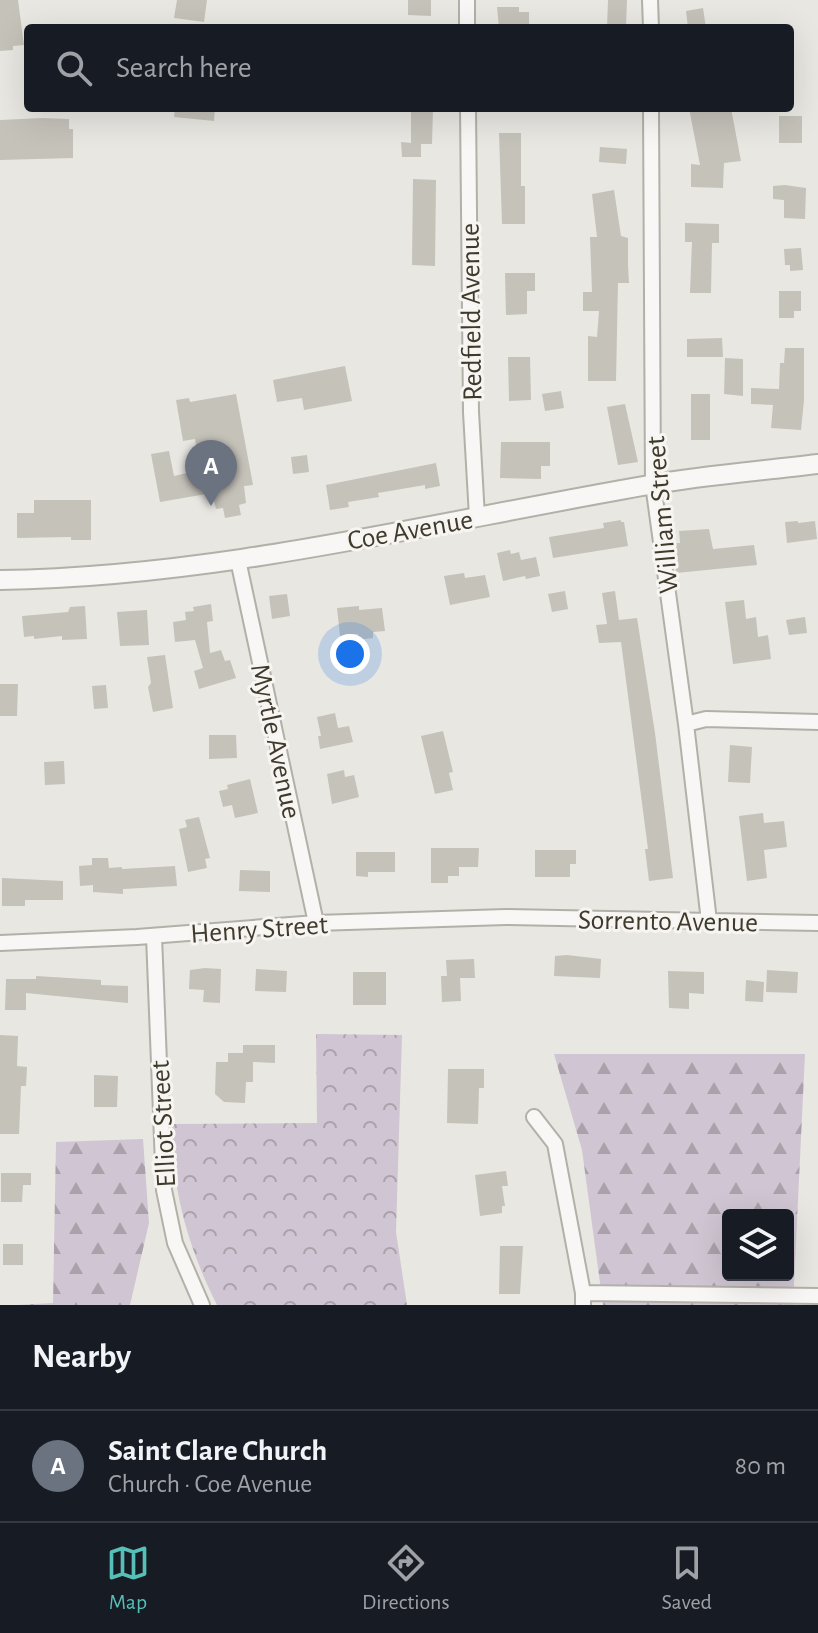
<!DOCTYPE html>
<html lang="en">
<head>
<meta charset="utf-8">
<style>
	body { margin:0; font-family:"Alegreya Sans",sans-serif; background:#20242c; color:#f1f3f6 }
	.controls { position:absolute; right:24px; bottom:24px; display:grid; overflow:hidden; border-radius:8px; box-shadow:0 8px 32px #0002 }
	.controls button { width:72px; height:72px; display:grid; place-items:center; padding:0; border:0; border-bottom:2px solid #363941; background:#171b24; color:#f1f3f6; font:40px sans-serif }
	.you { position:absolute; left:350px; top:654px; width:28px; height:28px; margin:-20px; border:6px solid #fff; border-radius:50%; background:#1a73e8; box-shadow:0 0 0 12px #1a73e833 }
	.badge { display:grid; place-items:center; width:52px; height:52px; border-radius:50%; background:#56bfb7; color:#fff; font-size:26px; font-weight:700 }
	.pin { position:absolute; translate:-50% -66px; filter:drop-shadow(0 2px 4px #0008) }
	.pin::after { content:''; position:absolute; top:42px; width:28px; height:24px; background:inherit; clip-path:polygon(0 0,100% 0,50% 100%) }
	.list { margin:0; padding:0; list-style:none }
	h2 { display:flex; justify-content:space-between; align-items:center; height:104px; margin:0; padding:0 32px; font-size:34px }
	h2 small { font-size:26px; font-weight:400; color:#9ea1a6 }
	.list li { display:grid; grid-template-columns:52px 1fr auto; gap:24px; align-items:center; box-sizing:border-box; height:112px; padding:0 32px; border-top:2px solid #363941 }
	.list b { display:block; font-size:30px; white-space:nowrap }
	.list p { margin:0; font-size:26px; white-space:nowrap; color:#9ea1a6 }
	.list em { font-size:26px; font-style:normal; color:#9ea1a6 }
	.icon { flex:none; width:44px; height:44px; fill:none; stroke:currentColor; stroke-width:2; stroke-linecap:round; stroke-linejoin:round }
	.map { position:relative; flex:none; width:818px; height:1305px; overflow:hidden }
	.search { position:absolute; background:#171b24; box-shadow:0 8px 32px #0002; left:24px; right:24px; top:24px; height:88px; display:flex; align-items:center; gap:20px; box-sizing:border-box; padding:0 28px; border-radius:8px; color:#9ea1a6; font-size:30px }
	.sheet { height:216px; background:#171b24 }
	nav { display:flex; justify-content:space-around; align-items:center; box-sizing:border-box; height:112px; border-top:2px solid #363941; background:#171b24; font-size:22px; color:#9ea1a6 }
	nav a { display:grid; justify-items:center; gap:4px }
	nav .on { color:#56bfb7 }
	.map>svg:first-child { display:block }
	.forest { fill:url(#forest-firs); fill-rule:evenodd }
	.park { fill:url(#park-crowns) }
	.building { fill:#c5c2ba }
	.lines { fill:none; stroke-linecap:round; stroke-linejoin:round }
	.minor-casing { stroke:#b3b0a8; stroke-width:18 }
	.tertiary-casing { stroke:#b3b0a8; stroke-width:22 }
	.minor { stroke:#f8f7f5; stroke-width:14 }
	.tertiary { stroke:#f8f7f5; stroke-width:18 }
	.labels { text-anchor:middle; stroke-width:6; stroke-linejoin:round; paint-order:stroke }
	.street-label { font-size:28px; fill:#3f3a2c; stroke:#f7f5f2 }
</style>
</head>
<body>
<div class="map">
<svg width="818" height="1305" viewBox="0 0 818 1305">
	<defs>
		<pattern id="forest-firs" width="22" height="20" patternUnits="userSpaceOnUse" patternTransform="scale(2)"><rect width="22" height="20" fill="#d0c5d2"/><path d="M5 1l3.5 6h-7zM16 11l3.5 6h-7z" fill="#aaa1ab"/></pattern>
		<pattern id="park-crowns" width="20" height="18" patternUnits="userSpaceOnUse" patternTransform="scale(2)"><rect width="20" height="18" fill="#d0c5d2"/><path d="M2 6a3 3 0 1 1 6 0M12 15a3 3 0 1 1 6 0" fill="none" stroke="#aaa1ab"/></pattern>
	</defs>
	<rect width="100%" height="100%" fill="#e9e7e2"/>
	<path class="forest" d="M 554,1054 L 805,1054 L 793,1305 L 603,1305 L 582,1150 ZM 728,1215 L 788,1215 L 788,1275 L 728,1275 Z
		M 143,1139 L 149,1223 L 130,1305 L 16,1305 L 53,1303 L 56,1142 Z"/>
	<path class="park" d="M 316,1034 L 402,1035 L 396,1232 L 407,1305 L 217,1305 C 188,1248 171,1187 172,1124 L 317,1123 Z"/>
	<path class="building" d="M 0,0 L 18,0 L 24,45 L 13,46 L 13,50 L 0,51 Z
		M 177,0 L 207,0 L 204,22 L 174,18 Z
		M 408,0 L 431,0 L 431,16 L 408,15 Z
		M 608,0 L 627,0 L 626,28 L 607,28 Z
		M 497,7 L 519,7 L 519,12 L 529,12 L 529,27 L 499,28 Z
		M 703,8 L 706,28 L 688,28 L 686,11 Z
		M 175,108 L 215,108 L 214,121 L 174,117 Z
		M 411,108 L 433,108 L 432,144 L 421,144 L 421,157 L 402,157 L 401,142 L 411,143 Z
		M 689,108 L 731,108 L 741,161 L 724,163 L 723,188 L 691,187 L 691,164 L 700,165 Z
		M 779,116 L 802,116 L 802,143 L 779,143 Z
		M 42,118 L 69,119 L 69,129 L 73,129 L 73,158 L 0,160 L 0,120 Z
		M 499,133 L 521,133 L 521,186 L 525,186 L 525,224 L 502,224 Z
		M 600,147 L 627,149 L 626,164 L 599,162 Z
		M 413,179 L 436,180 L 435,266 L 412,265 Z
		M 785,185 L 806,188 L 805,219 L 784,218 L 784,200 L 773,199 L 773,186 Z
		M 614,190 L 621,236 L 628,238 L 628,265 L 629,283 L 618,283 L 616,381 L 588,381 L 588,336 L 597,337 L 599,311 L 583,311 L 583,292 L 592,292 L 590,237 L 597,237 L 592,194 Z
		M 685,223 L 719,224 L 719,243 L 712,243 L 711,293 L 690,293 L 692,242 L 685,242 Z
		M 801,248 L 803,270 L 790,271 L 790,265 L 785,265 L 784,249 Z
		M 505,273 L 535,273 L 535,291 L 527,291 L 527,314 L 506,315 Z
		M 779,291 L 801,291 L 801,311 L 794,311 L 794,318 L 779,318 Z
		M 722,338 L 723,357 L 687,357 L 687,339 Z
		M 785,348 L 804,348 L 804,400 L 801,430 L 771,428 L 773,405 L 751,404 L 751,388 L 779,389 L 780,363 L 784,363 Z
		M 508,357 L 530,357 L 531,400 L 509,401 Z
		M 725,358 L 743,359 L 743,396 L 724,394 Z
		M 345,366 L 352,401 L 304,410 L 302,398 L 277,402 L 273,380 Z
		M 561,391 L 564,408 L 545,411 L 542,394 Z
		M 236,394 L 253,485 L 244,486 L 246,503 L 239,505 L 241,515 L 225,518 L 223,508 L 216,509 L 212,493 L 160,502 L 151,454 L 169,451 L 174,476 L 200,470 L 195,439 L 183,441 L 176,400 L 189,398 L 190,402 Z
		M 691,394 L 710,394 L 710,440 L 691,440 Z
		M 625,404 L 638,462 L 618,465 L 607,407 Z
		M 501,442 L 550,442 L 550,466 L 541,466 L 541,479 L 500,478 Z
		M 307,455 L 309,472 L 293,474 L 291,457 Z
		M 436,463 L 440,486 L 425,489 L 425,485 L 378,493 L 379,497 L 348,502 L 349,507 L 330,510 L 326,485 Z
		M 34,500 L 91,500 L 91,540 L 71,540 L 71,537 L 17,538 L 17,513 L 34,513 Z
		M 621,520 L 621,522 L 624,522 L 628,546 L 553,558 L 549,537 L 604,528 L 603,523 Z
		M 798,521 L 798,523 L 815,521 L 817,539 L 787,543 L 785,522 Z
		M 709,529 L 713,549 L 754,545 L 757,565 L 676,573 L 673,543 L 680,543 L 679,531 Z
		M 510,550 L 511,554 L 519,552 L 521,560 L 536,557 L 540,576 L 526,579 L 525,576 L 503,581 L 497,553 Z
		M 464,573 L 465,578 L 485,575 L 490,597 L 450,605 L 444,576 Z
		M 565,591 L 568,609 L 552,612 L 548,594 Z
		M 615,591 L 619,620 L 637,618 L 655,733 L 673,878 L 649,881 L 645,849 L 648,849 L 621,642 L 599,643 L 596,625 L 607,624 L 602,593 Z
		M 287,594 L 290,616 L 272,619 L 269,596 Z
		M 744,600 L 746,619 L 756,617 L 758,637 L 768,635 L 771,659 L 733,664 L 725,602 Z
		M 211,604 L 213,621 L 207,622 L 210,653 L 221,650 L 225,661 L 230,660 L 236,678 L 199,689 L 194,671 L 203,668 L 195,640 L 175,642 L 173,622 L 186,620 L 185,612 L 194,611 L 193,607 Z
		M 85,606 L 87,639 L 62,640 L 62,636 L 34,639 L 34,636 L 24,637 L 22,616 L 68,612 L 70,607 Z
		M 359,606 L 359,610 L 382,608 L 385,631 L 373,632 L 373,638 L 358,640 L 358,634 L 340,636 L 337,608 Z
		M 147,610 L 149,645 L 120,646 L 117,612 Z
		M 805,617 L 807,633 L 789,635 L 786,620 Z
		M 165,655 L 173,708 L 153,712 L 148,687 L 151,683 L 147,657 Z
		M 0,684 L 18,684 L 17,716 L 0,716 Z
		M 106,685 L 108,708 L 94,709 L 92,686 Z
		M 335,713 L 338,728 L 349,726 L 353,742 L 320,749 L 318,736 L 321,736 L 317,717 Z
		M 443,731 L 453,772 L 449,773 L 453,790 L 435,794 L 421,736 Z
		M 209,735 L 236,735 L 237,758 L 209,759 Z
		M 730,745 L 752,747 L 750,783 L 728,782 Z
		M 64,761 L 65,784 L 45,785 L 44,762 Z
		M 344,770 L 345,777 L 354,775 L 359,797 L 332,804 L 327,774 Z
		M 250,779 L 258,813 L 235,818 L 232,805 L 223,807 L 219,791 L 228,789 L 227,785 Z
		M 763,813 L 764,823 L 784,821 L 787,847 L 764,850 L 767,878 L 747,881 L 739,816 Z
		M 199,817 L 210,858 L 205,859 L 207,868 L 188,872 L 179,829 L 187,827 L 185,820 Z
		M 431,848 L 479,848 L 478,867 L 459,867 L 459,876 L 448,876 L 448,883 L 431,883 Z
		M 535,850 L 576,850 L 576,864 L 570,864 L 570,877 L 535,877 Z
		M 356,852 L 395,852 L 395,872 L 368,872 L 368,877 L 356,876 Z
		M 92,858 L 108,858 L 109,868 L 122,867 L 122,869 L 175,866 L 177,886 L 123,889 L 123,894 L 93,892 L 93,885 L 80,886 L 79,866 L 92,865 Z
		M 240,870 L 270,871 L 270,892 L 239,891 Z
		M 2,878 L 63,881 L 63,900 L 25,900 L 25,906 L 2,906 Z
		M 567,955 L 601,959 L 600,978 L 554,976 L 555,956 Z
		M 474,959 L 475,978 L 460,978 L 461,1001 L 442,1002 L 441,976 L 447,976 L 446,960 Z
		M 205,968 L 221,969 L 220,1003 L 203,1002 L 204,990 L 189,989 L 190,970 Z
		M 256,969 L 287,971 L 286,992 L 255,991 Z
		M 767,970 L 798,972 L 797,993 L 766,992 Z
		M 668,971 L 704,972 L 704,994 L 689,993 L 689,1009 L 669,1008 Z
		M 353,972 L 386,972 L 386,1005 L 353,1005 Z
		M 36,976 L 101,980 L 101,985 L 128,986 L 128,1003 L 26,993 L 26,1010 L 5,1010 L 6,979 L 36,979 Z
		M 746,980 L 764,982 L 763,1002 L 745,1001 Z
		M 0,1035 L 18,1036 L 17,1066 L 27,1067 L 26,1086 L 21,1086 L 19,1134 L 0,1134 Z
		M 243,1045 L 275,1045 L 275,1063 L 253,1062 L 253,1082 L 246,1082 L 245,1103 L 224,1102 L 215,1094 L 216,1062 L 228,1062 L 228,1053 L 243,1053 Z
		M 448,1069 L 484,1069 L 484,1088 L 479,1088 L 478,1124 L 447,1123 Z
		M 94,1075 L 118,1076 L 117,1107 L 94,1107 Z
		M 506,1171 L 508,1186 L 502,1186 L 505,1206 L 502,1206 L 502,1213 L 480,1216 L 475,1175 Z
		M 1,1173 L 31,1173 L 31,1185 L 23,1185 L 22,1202 L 1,1202 Z
		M 3,1244 L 23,1244 L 23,1265 L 3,1265 Z
		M 500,1246 L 523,1246 L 520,1294 L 499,1294 Z"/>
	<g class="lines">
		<g class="minor-casing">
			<path id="minor" d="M 650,0 L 651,28
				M 467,28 L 467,0
				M 468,108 L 471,412 L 477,517
				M 651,108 L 653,484 L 686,724 L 709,921
				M 238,560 L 316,923
				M 686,724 L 706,719 L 818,722
				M 154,936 L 164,1190 L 175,1243 L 202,1305
				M 0,943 L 137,937 L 316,923 L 506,917 L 818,923
				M 534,1117 L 555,1144 L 583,1293 L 583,1305
				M 583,1293 L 818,1296"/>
		</g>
		<g class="tertiary-casing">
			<path id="tertiary" d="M 0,580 C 219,577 434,522 649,485 C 705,475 762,471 818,464"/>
		</g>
		<use href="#minor" class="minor"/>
		<use href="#tertiary" class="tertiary"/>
	</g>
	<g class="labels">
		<g class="street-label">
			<text transform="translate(470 312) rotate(-91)" y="10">Redfield Avenue</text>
			<text transform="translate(661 515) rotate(-95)" y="10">William Street</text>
			<text transform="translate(410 529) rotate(-10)" y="10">Coe Avenue</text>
			<text transform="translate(277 741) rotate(78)" y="10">Myrtle Avenue</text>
			<text transform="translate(668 920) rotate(1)" y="10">Sorrento Avenue</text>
			<text transform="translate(259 928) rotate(-4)" y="10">Henry Street</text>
			<text transform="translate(162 1124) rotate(-93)" y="10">Elliot Street</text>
		</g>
	</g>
</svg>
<div class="controls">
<button><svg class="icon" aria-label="layers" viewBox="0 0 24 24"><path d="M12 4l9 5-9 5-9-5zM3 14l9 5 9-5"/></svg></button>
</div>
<div class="you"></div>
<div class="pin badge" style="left:211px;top:506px;background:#6b7280">A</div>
<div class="search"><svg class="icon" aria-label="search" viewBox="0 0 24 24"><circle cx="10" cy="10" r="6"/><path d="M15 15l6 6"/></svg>Search here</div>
</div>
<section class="sheet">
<h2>Nearby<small></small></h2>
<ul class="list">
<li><span class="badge" style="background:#6b7280">A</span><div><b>Saint Clare Church</b><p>Church · Coe Avenue</p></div><em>80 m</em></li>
</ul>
</section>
<nav>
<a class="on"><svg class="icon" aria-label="map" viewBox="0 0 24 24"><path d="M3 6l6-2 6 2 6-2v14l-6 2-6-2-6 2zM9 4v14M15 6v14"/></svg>Map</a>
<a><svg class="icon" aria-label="directions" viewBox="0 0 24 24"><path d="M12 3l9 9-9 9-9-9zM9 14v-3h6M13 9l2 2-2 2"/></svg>Directions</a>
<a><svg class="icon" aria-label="saved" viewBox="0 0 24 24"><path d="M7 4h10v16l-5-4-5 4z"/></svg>Saved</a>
</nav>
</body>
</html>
